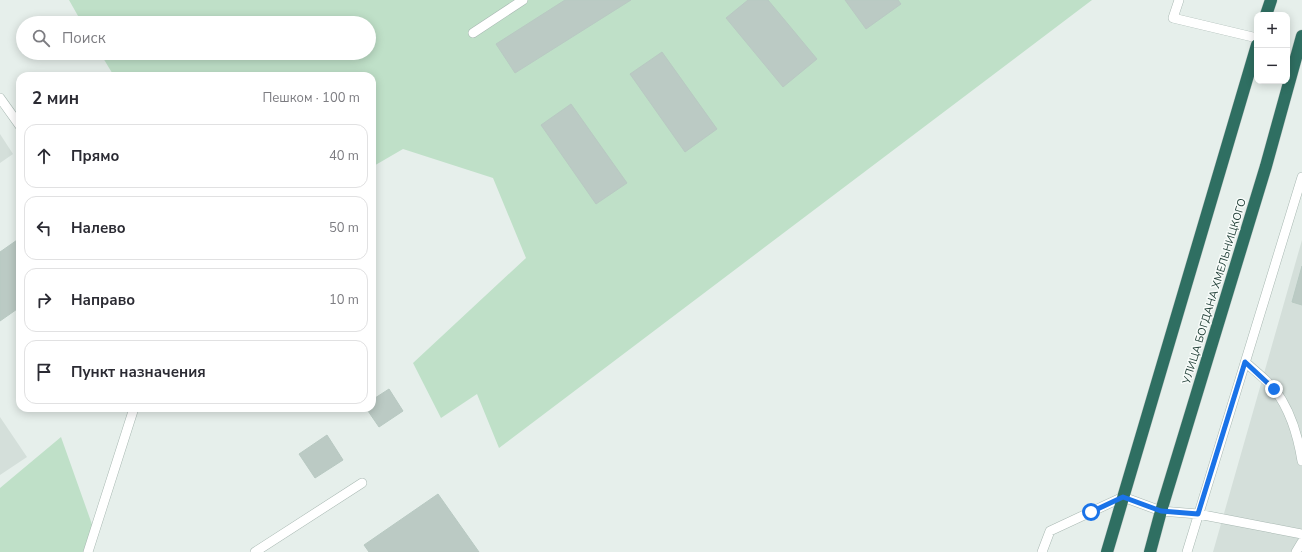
<!DOCTYPE html>
<html lang="ru">
<head>
<meta charset="utf-8">
<style>
	body { margin:0; font-family:"Nunito Sans",sans-serif; background:#f2f2f3; color:#2b2b33 }
	.controls { position:absolute; right:12px; top:12px; display:grid; overflow:hidden; border-radius:8px; box-shadow:0 2px 10px #0003 }
	.controls button { width:36px; height:36px; display:grid; place-items:center; padding:0; border:0; border-bottom:1px solid #e1e1e2; background:#fff; color:#2b2b33; font:20px sans-serif }
	.stop { position:absolute; width:12px; height:12px; margin:-9px; border:3px solid #1a73e8; border-radius:50%; background:#fff }
	.stop.end { background:#1a73e8; border-color:#fff; box-shadow:0 1px 4px #0008 }
	.list { margin:0; padding:0; list-style:none }
	h2 { display:flex; justify-content:space-between; align-items:center; height:52px; margin:0; padding:0 16px; font-size:17px }
	h2 small { font-size:13px; font-weight:400; color:#7c7c81 }
	.list li { display:grid; grid-template-columns:26px 1fr auto; gap:12px; align-items:center; box-sizing:border-box; height:64px; margin:0 8px 8px; padding:0 8px; border:1px solid #e1e1e2; border-radius:12px }
	.list b { display:block; font-size:15px; white-space:nowrap }
	.list em { font-size:13px; font-style:normal; color:#7c7c81 }
	.icon { flex:none; width:22px; height:22px; fill:none; stroke:currentColor; stroke-width:2; stroke-linecap:round; stroke-linejoin:round }
	.map { position:relative; flex:none; width:1302px; height:552px; overflow:hidden }
	.search { position:absolute; background:#fff; box-shadow:0 2px 10px #0003; left:16px; top:16px; width:360px; height:44px; display:flex; align-items:center; gap:10px; box-sizing:border-box; padding:0 14px; border-radius:22px; color:#7c7c81; font-size:15px }
	.panel { position:absolute; background:#fff; box-shadow:0 2px 10px #0003; left:16px; top:72px; width:360px; height:340px; border-radius:12px }
	.map>svg:first-child { display:block }
	.built { fill:#d4dfda }
	.green { fill:#bfe0c8 }
	.building { fill:#bbcac4; stroke:#b8c9c2 }
	.lines { fill:none; stroke-linecap:round; stroke-linejoin:round }
	.lane-casing { stroke:#a8b8b2; stroke-width:10 }
	.highway-casing { stroke:#c2cac8; stroke-width:13 }
	.lane { stroke:#fff; stroke-width:9 }
	.highway { stroke:#2f6f62; stroke-width:12 }
	.route { stroke:#1a73e8; stroke-width:5 }
	.labels { text-anchor:middle; stroke-width:3; stroke-linejoin:round; paint-order:stroke }
	.street-label { font-size:11px; fill:#24423a; stroke:#f7fbf9 }
</style>
</head>
<body>
<div class="map">
<svg width="1302" height="552" viewBox="0 0 1302 552">
	<rect width="100%" height="100%" fill="#e6efeb"/>
	<path class="built" d="M 0,134 L 13,154 L 0,163 Z
		M 1302,240 L 1302,552 L 1213,552 Z
		M 0,417 L 27,457 L 0,475 Z"/>
	<path class="green" d="M 69,0 L 1092,0 L 499,448 L 477,394 L 441,418 L 413,363 L 526,258 L 493,178 L 403,149 L 372,167 L 372,76 L 114,76 L 100,53 L 369,53 L 369,23 L 82,23 Z
		M 61,437 L 94,530 L 84,552 L 0,552 L 0,488 Z"/>
	<path class="building" d="M 565,0 L 631,0 L 515,73 L 496,44 Z
		M 748,0 L 768,0 L 817,59 L 783,87 L 726,18 Z
		M 845,0 L 898,0 L 901,4 L 866,29 Z
		M 662,52 L 717,129 L 685,152 L 630,74 Z
		M 571,104 L 627,183 L 596,204 L 541,125 Z
		M 20,238 L 20,307 L 0,321 L 0,252 Z
		M 1302,266 L 1302,305 L 1292,302 Z
		M 389,389 L 403,411 L 379,427 L 366,408 L 372,408 L 372,400 Z
		M 327,435 L 343,460 L 315,478 L 299,454 Z
		M 438,494 L 479,552 L 369,552 L 364,545 Z"/>
	<g class="lines">
		<g class="lane-casing">
			<path id="lane" d="M 1179,0 L 1173,18 L 1257,38
				M 473,33 L 523,0
				M 0,98 L 20,126
				M 1245,362 C 1255,371 1267,380 1275,390 C 1291,411 1298,436 1302,461
				M 88,552 L 134,408
				M 255,552 L 362,483
				M 1042,552 L 1050,531 L 1123,497 L 1161,511 L 1198,514 L 1302,534
				M 1187,552 L 1302,177
				M 1296,552 L 1302,542"/>
		</g>
		<g class="highway-casing">
			<path id="highway" d="M 1266,15 L 1271,0
				M 1107,552 L 1257,45
				M 1150,552 L 1161,511 L 1266,166 L 1302,36"/>
		</g>
		<use href="#lane" class="lane"/>
		<use href="#highway" class="highway"/>
	</g>
	<g class="lines">
		<path class="route" d="M 1091,512 L 1123,497 L 1161,511 L 1198,514 L 1245,362 L 1274,389"/>
	</g>
	<g class="labels">
		<g class="street-label">
			<text transform="translate(1214 291) rotate(-73)" y="4">УЛИЦА БОГДАНА ХМЕЛЬНИЦКОГО</text>
		</g>
	</g>
</svg>
<div class="controls">
<button>+</button>
<button>−</button>
</div>
<div class="stop" style="left:1091px;top:512px"></div>
<div class="stop end" style="left:1274px;top:389px"></div>
<div class="search"><svg class="icon" aria-label="search" viewBox="0 0 24 24"><circle cx="10" cy="10" r="6"/><path d="M15 15l6 6"/></svg>Поиск</div>
<section class="panel">
<h2>2 мин<small>Пешком · 100 m</small></h2>
<ul class="list">
<li><svg class="icon" aria-label="ahead" viewBox="0 0 24 24"><path d="M12 20V5M6 11l6-6 6 6"/></svg><div><b>Прямо</b></div><em>40 m</em></li>
<li><svg class="icon" aria-label="left" viewBox="0 0 24 24"><path d="M17 20v-9H6M10 6l-5 5 5 5"/></svg><div><b>Налево</b></div><em>50 m</em></li>
<li><svg class="icon" aria-label="right" viewBox="0 0 24 24"><path d="M7 20v-9h11M14 6l5 5-5 5"/></svg><div><b>Направо</b></div><em>10 m</em></li>
<li><svg class="icon" aria-label="arrive" viewBox="0 0 24 24"><path d="M6 21V4h12l-3 4 3 4H6"/></svg><div><b>Пункт назначения</b></div></li>
</ul>
</section>
</div>
</body>
</html>
